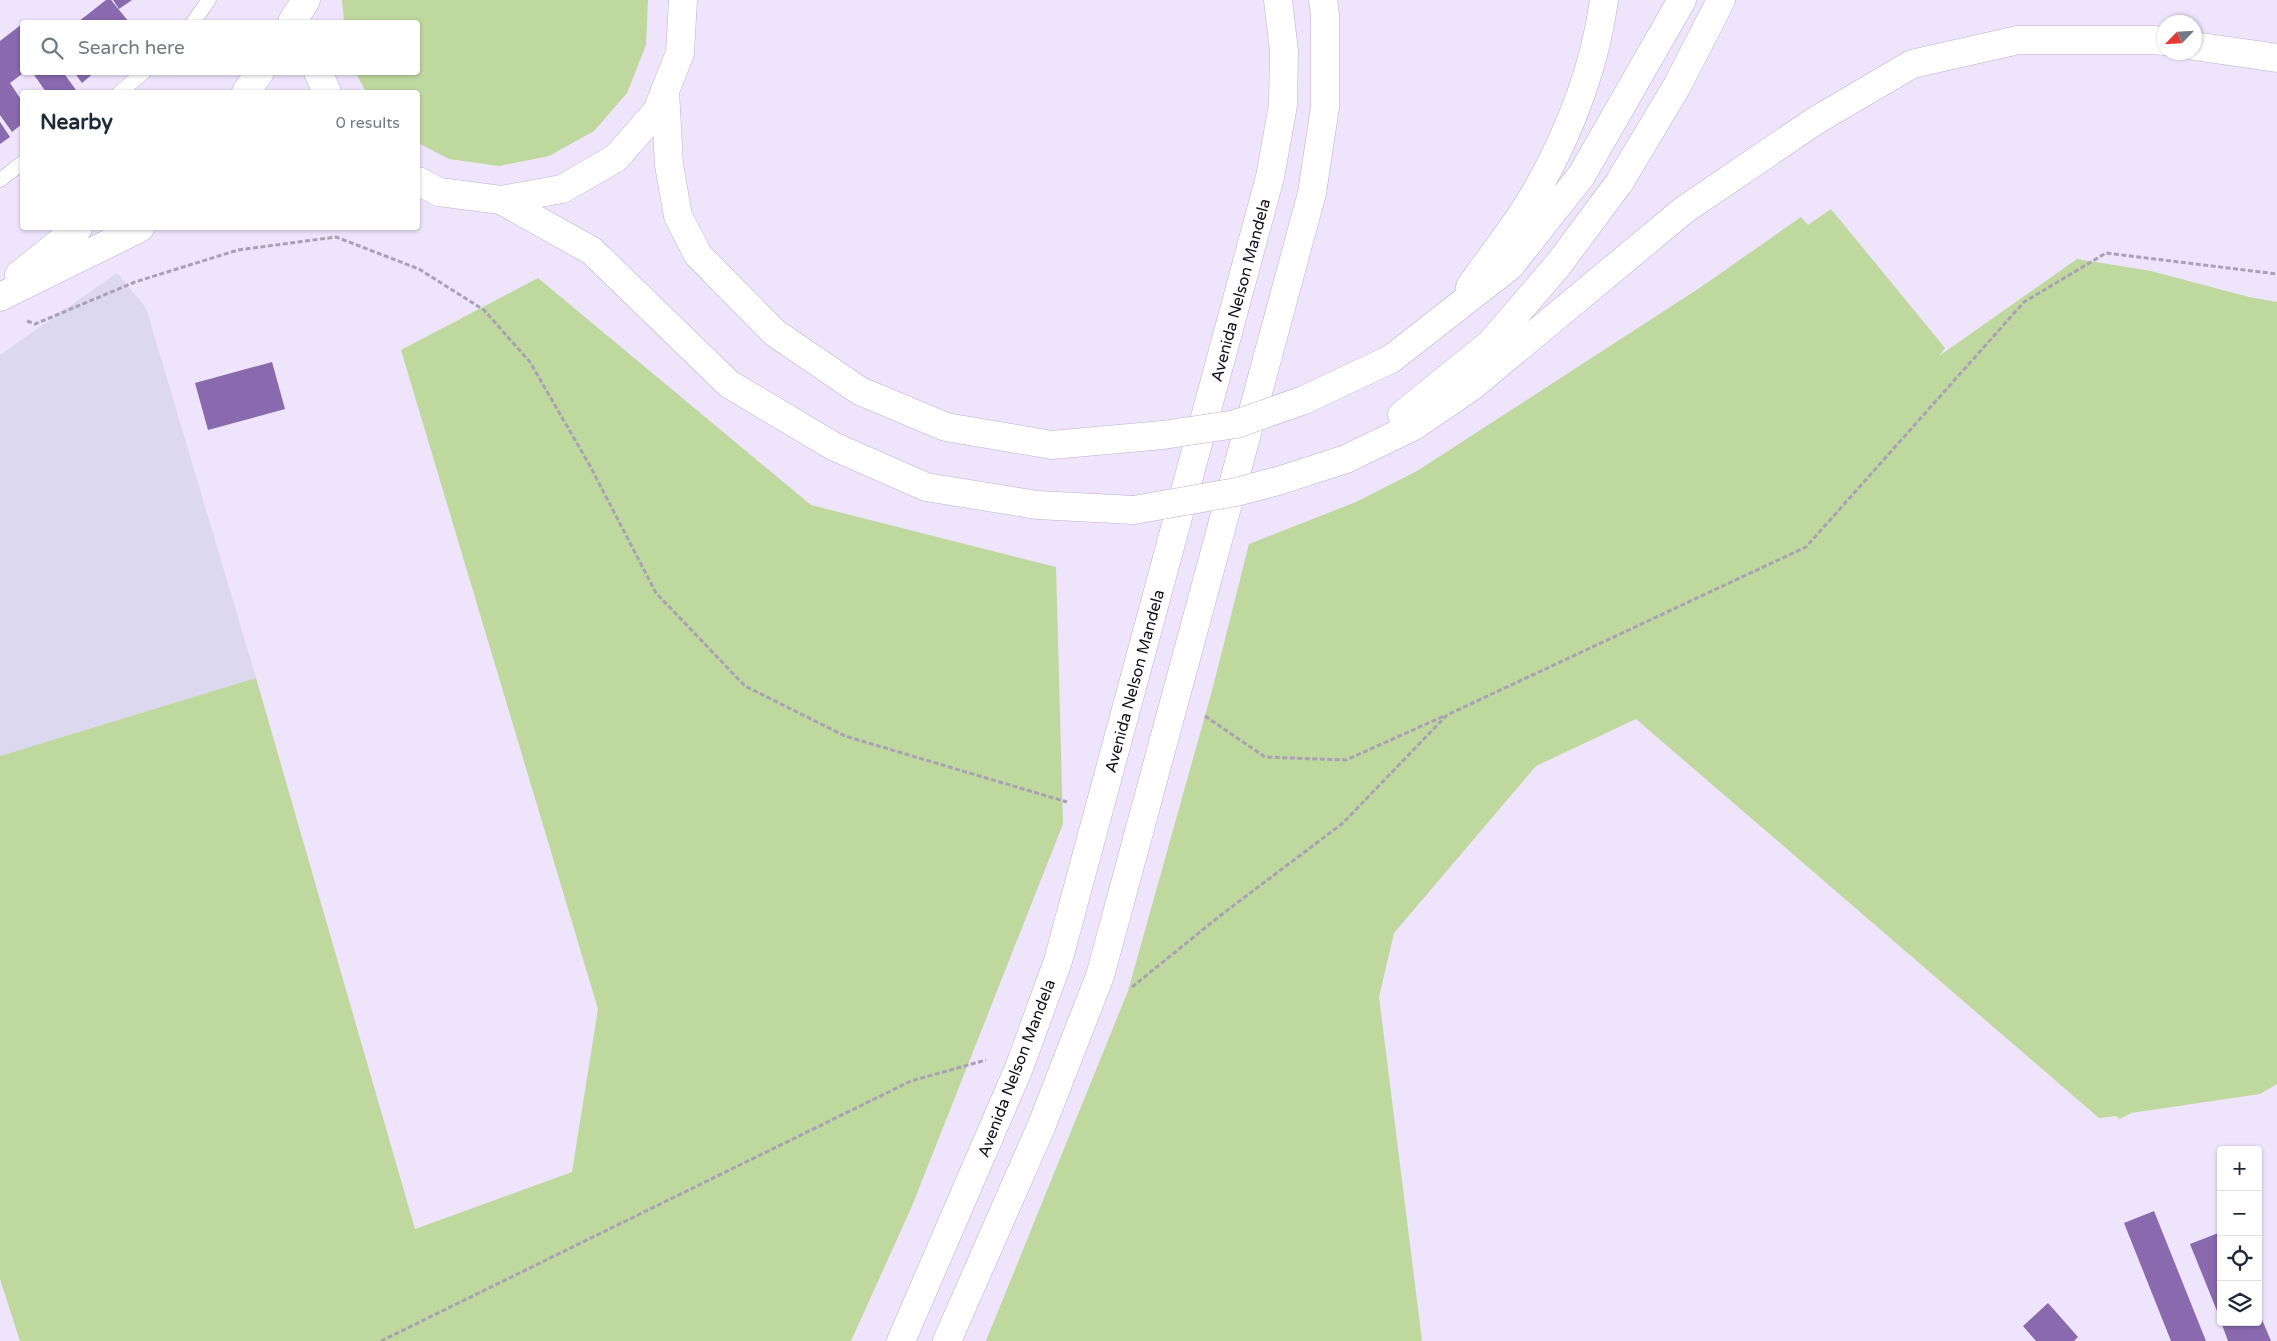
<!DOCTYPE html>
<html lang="en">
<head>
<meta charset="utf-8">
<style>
	body { margin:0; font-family:"Varela Round",sans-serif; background:#f2f2f3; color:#1f2937 }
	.controls { position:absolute; right:15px; bottom:15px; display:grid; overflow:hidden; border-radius:5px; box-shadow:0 1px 4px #0004 }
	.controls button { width:45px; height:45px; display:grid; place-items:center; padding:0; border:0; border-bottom:1px solid #e0e1e3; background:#fff; color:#1f2937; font:25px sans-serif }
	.compass { position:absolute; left:2157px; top:15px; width:45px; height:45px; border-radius:50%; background:#fff; box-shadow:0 1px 4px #0004; rotate:245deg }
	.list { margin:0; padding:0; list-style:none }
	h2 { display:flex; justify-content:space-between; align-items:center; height:65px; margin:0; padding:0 20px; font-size:21px }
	h2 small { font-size:16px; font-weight:400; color:#747a83 }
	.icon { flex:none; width:28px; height:28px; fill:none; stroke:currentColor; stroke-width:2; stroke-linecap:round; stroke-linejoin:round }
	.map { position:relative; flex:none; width:2277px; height:1341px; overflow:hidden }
	.search { position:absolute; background:#fff; box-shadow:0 1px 4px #0004; left:20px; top:20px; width:400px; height:55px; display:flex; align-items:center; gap:12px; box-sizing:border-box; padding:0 18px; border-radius:5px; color:#747a83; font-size:19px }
	.panel { position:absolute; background:#fff; box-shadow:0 1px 4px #0004; left:20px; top:90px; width:400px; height:140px; border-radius:5px }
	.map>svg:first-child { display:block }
	.industrial { fill:#dcd8ee }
	.green { fill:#bed89e }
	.building { fill:#896aae }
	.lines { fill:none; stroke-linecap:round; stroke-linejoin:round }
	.service-casing { stroke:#bdb1ce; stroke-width:15 }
	.secondary-casing { stroke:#bdb1ce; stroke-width:29 }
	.primary-casing { stroke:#bdb1ce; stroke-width:29 }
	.motorway-casing { stroke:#bdb1ce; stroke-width:29 }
	.path { stroke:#aaa1b5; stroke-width:3; stroke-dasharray:5 2.5; stroke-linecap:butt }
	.service { stroke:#fff; stroke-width:14 }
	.secondary { stroke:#fff; stroke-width:28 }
	.primary { stroke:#fff; stroke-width:28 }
	.motorway { stroke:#fff; stroke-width:28 }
	.motorway-bridge-casing { stroke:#bdb1ce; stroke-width:29; stroke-linecap:butt }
	.motorway-bridge { stroke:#fff; stroke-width:28 }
	.labels { text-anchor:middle; stroke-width:4; stroke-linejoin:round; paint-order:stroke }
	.street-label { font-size:16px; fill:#14101a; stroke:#fff }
</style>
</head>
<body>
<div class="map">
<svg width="2277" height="1341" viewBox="0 0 2277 1341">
	<rect width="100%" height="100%" fill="#eee4fc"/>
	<path class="industrial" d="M 117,273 L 146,308 L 256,678 L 0,756 L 0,355 Z"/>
	<path class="green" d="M 342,0 L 648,0 L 646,45 L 627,93 L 594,131 L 549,156 L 499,166 L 449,159 L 418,143 L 418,92 L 366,92 L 356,73 L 418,72 L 418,22 L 344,22 Z
		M 1831,209 L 1945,348 L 1939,356 L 2077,259 L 2151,271 L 2249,297 L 2277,302 L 2277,1084 L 2260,1094 L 2131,1113 L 2120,1119 L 2116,1116 L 2099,1118 L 1636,719 L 1536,766 L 1394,933 L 1379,997 L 1422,1341 L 986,1341 L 1128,991 L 1213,687 L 1249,544 L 1356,502 L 1417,471 L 1701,287 L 1801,217 L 1808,225 Z
		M 538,278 L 811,505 L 1056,567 L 1063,824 L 912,1206 L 851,1341 L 20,1341 L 0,1279 L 0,756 L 256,678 L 415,1229 L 572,1172 L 598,1009 L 401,350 Z"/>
	<path class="building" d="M 106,0 L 111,0 L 129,22 L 78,22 Z
		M 113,0 L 132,0 L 119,9 Z
		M 22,24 L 22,74 L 10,83 L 22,101 L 22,124 L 12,132 L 0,115 L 0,41 Z
		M 32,72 L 63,72 L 76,90 L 72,92 L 46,92 Z
		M 74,72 L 95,72 L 82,83 Z
		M 0,122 L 10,137 L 0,144 Z
		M 272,362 L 285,409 L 208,430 L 195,383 Z
		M 2154,1211 L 2206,1341 L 2171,1341 L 2124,1223 Z
		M 2221,1232 L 2221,1321 L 2190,1244 Z
		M 2048,1303 L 2078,1337 L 2074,1341 L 2036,1341 L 2023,1326 Z
		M 2258,1310 L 2271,1341 L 2228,1341 L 2221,1322 L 2258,1322 Z"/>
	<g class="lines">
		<g class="service-casing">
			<path id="service" d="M 193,22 L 209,0
				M 120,92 L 144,72
				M 0,180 L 22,163"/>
		</g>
		<g class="secondary-casing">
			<path id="secondary" d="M 901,1341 L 1019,1068 L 1058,961 L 1270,177 L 1283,105 L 1284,51 L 1278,0
				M 947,1341 L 1041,1127 L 1100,976 L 1312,193 L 1325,107 L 1325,15 L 1323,0"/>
		</g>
		<g class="primary-casing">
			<path id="primary" d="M 292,22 L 306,0
				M 318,72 L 327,92
				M 246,92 L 260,72
				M 418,181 L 439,192 L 501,200 L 562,189 L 616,158 L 657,111 L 680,53 L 683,0
				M 19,275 L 78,228
				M 0,297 L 140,228"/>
		</g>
		<g class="motorway-casing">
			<path id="motorway" d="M 2194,46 L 2277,58
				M 665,90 L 669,165 L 678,216 L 698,255 L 775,333 L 860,391 L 946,427 L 1052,445 L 1163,435
				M 501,200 L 592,251 L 729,384 L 833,446 L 926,487 L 1037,505 L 1134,510
				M 1470,287 C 1491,256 1519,223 1537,190 C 1570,131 1595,67 1604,0
				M 1304,400 L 1391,359 L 1510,266 L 1581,176 L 1682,0
				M 1402,415 L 1490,344 L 1558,265 L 1619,183 L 1677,86 L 1721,0
				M 1278,481 L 1346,459 L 1414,426 L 1471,387 L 1684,210 L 1815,121 L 1912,64 L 2018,40 L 2152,40 L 2164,41"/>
		</g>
		<path class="path" d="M 27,321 L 35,324 L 135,282 L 238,250 L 336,237 L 419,269 L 484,310 L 530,362 L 590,466 L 656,593 L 745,686 L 845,736 L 1067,802
			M 1205,716 L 1265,757 L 1346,760 L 1444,716
			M 1132,987 L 1221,915 L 1343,823 L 1447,715 L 1806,547 L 2024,302 L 2106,253 L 2277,274
			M 381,1341 L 911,1081 L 986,1060"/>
		<use href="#service" class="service"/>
		<use href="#secondary" class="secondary"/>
		<use href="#primary" class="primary"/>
		<use href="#motorway" class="motorway"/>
		<g class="motorway-bridge-casing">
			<path id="motorway-bridge" d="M 1163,435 L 1236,424 L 1304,400
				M 1134,510 L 1236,492 L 1278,481"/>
		</g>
		<use href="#motorway-bridge" class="motorway-bridge"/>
	</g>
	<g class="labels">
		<g class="street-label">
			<text transform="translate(1240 290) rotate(-75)" y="6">Avenida Nelson Mandela</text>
			<text transform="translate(1134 681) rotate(-75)" y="6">Avenida Nelson Mandela</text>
			<text transform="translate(1016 1068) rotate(-69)" y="6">Avenida Nelson Mandela</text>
		</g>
	</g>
</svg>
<div class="controls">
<button>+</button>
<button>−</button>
<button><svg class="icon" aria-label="locate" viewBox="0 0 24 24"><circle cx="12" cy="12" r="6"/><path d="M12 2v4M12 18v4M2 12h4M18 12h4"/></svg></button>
<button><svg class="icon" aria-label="layers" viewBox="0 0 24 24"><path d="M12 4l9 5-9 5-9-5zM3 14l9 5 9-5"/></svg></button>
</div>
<svg class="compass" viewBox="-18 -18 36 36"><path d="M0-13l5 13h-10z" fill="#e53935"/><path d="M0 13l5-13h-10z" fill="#747a83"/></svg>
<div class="search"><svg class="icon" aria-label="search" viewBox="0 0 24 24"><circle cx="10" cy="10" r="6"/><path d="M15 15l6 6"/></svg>Search here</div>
<section class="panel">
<h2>Nearby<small>0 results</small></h2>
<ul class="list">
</ul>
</section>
</div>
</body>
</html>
